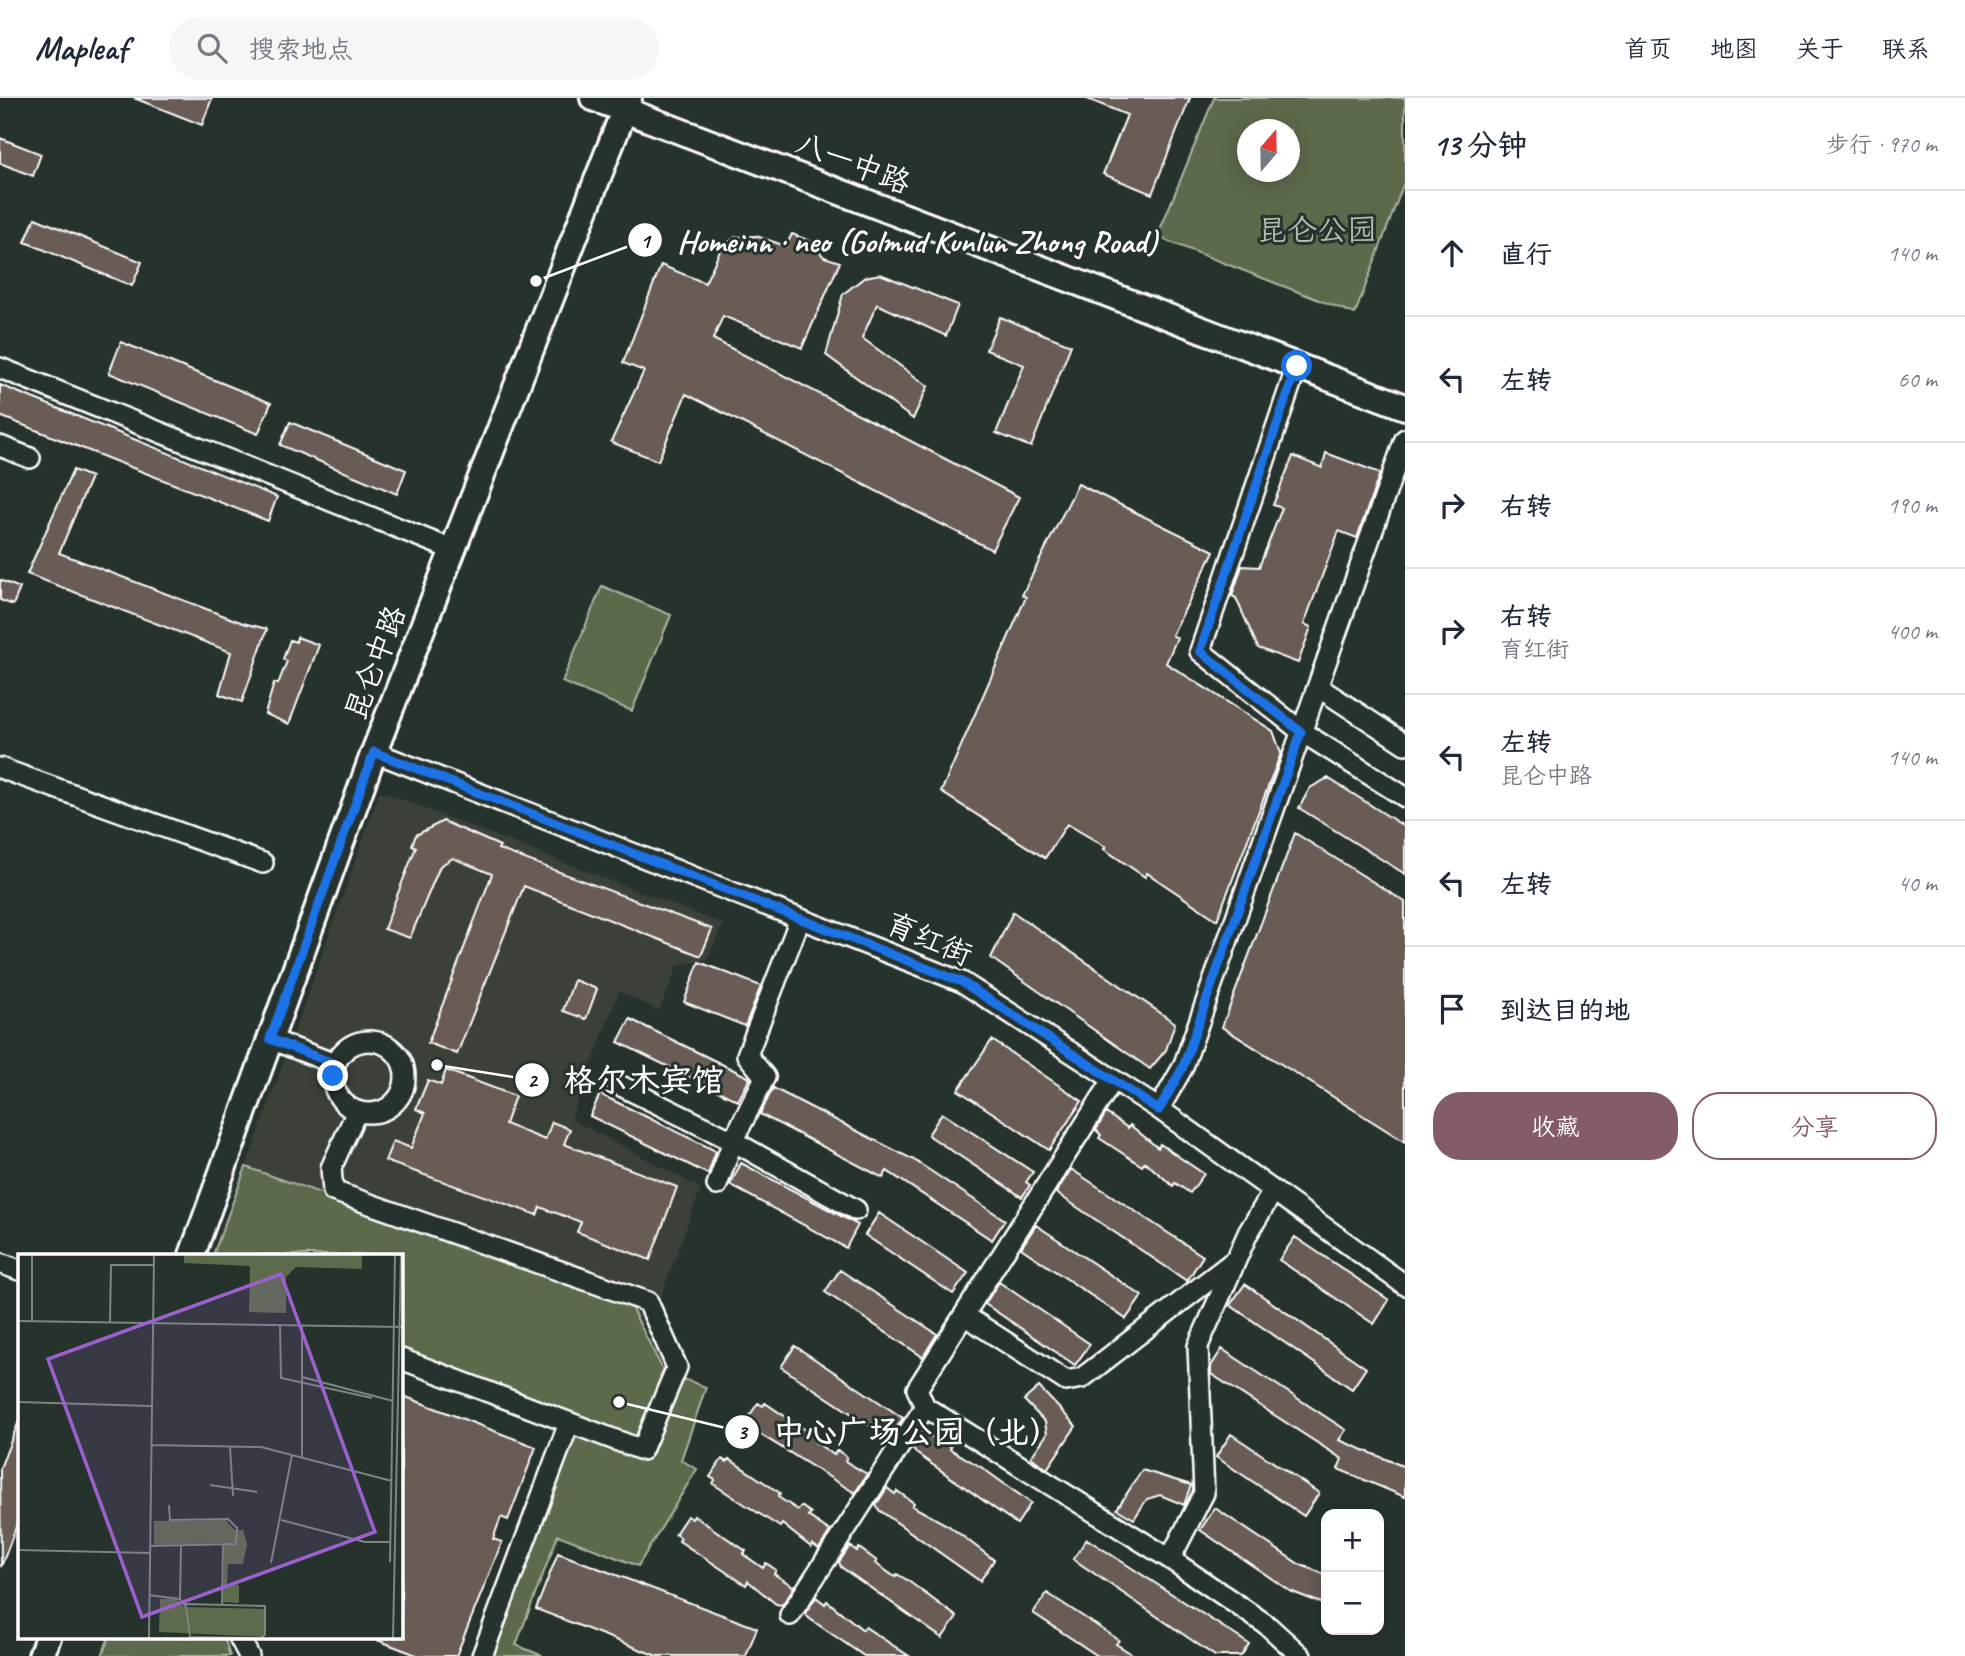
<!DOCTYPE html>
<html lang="zh">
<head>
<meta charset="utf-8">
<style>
	body { margin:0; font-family:Caveat,"LXGW WenKai TC",sans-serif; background:#f6f6f7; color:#1f2937 }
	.controls { position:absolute; right:21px; bottom:21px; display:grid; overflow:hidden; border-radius:14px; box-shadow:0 4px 18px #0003 }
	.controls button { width:63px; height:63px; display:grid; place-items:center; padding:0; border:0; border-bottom:2px solid #e0e1e3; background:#fff; color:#1f2937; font:35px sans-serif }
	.compass { position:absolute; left:1237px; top:21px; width:63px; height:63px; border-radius:50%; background:#fff; box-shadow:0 4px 18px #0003; rotate:20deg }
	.stop { position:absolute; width:21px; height:21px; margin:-16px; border:5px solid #1a73e8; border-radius:50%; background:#fff }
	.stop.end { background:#1a73e8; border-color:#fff; box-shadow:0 2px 7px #0008 }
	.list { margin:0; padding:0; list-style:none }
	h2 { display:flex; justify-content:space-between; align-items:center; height:91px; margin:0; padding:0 28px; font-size:30px }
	h2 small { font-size:23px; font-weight:400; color:#747a83 }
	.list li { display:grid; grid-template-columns:46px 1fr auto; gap:21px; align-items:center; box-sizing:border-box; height:126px; padding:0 28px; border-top:2px solid #e0e1e3 }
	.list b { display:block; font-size:26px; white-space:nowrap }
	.list p { margin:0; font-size:23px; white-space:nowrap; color:#747a83 }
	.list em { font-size:23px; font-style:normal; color:#747a83 }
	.actions { display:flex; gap:14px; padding:21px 28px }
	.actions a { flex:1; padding:16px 0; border:2px solid #845c67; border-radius:28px; text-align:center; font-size:24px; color:#845c67 }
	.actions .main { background:#845c67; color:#fff }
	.icon { flex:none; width:38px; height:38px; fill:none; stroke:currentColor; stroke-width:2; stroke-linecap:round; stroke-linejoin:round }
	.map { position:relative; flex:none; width:1405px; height:1558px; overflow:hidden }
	header { display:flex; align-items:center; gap:42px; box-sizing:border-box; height:98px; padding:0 35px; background:#fff; border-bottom:2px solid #e0e1e3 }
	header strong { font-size:33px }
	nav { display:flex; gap:38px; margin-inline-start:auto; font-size:24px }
	.search { width:490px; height:63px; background:#f6f6f7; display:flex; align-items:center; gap:18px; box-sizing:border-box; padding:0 24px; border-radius:38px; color:#747a83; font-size:26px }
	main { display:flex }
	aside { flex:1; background:#fff }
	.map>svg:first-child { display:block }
	.built { fill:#3a3f39 }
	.green { fill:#5b6b4c; stroke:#adb5a6; stroke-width:2; fill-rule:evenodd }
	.building { fill:#685c55; stroke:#fff; stroke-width:2 }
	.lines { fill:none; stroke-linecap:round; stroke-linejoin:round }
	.minor-casing { stroke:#fff; stroke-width:24 }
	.major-casing { stroke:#fff; stroke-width:30 }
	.minor { stroke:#26332d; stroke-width:19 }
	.major { stroke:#26332d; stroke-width:24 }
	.route { stroke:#1a73e8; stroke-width:9 }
	.labels { text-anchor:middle; stroke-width:6; stroke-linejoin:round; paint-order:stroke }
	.street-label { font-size:30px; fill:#fff; stroke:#26332d }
	.park-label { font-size:30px; fill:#b5bcae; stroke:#26332d }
	.inset-road { fill:none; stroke:#7d8581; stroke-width:2 }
	.view { fill:#9c61cf; fill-opacity:0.15; stroke:#9c61cf; stroke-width:3.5 }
	.inset-edge { fill:none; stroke:#fff; stroke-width:3.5 }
	.leader { fill:none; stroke:#fff; stroke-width:2.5 }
	.callout-dot { fill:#fff; stroke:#26332d; stroke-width:2.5 }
	.mark-label { font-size:21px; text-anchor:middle; font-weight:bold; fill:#111 }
	.callout-label { font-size:32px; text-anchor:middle; font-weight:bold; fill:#fff; stroke:#26332d; stroke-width:6; stroke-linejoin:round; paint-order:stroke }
</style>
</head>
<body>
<header>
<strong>Mapleaf</strong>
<div class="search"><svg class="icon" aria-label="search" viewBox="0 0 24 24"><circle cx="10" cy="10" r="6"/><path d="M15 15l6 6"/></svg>搜索地点</div>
<nav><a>首页</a><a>地图</a><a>关于</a><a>联系</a></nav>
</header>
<main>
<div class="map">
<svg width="1405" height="1558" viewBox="0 0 1405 1558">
	<rect width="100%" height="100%" fill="#26332d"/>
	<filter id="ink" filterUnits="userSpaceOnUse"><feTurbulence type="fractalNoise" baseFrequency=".0143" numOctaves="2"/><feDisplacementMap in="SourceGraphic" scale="14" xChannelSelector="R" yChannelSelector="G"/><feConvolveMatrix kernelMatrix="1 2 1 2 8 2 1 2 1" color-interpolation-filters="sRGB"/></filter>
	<g filter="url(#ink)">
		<path class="built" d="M 380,693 L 723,826 L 707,862 L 678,868 L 659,913 L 619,893 L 571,1021 L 701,1090 L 650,1228 L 639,1224 L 628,1203 L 246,1069 Z"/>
		<path class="green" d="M 1214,0 L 1405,0 L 1405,82 L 1355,216 L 1157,139 ZM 1248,32 L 1290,32 L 1290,74 L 1248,74 Z
			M 602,488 L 671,517 L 632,613 L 562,584 Z
			M 246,1069 L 628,1203 L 664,1274 L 706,1289 L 681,1362 L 697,1371 L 638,1468 L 558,1437 L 516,1547 L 543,1558 L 489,1558 L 578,1319 L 401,1255 L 401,1157 L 213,1157 Z
			M 109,1539 L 224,1539 L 230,1558 L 102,1558 Z"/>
		<path class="building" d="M 134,0 L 212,0 L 202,27 Z
			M 1085,0 L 1190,0 L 1152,96 L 1103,76 L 1127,17 Z
			M 0,40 L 41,56 L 33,78 L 0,65 Z
			M 35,120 L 142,164 L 132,188 L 25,144 Z
			M 792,136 L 810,143 L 824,159 L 840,164 L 802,250 L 723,218 L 713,241 L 1019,399 L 992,452 L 686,296 L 658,363 L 611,344 L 644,273 L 623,265 L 661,167 L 705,185 L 722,149 L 736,139 L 756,138 L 786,148 Z
			M 880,176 L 958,207 L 946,238 L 877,206 L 862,240 L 928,288 L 913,321 L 826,257 L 843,196 L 865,179 Z
			M 1000,219 L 1071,247 L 1031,349 L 996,335 L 1024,267 L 986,252 Z
			M 121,244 L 271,305 L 258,336 L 109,275 Z
			M 0,287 L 277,399 L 268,423 L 0,318 Z
			M 290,324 L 406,372 L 397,396 L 280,347 Z
			M 1326,355 L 1380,375 L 1357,440 L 1339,433 L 1304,526 L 1311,529 L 1298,565 L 1258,550 L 1236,500 L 1232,498 L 1242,468 L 1259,469 L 1282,410 L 1273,407 L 1293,358 L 1322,370 Z
			M 73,372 L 91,379 L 59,455 L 243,525 L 267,531 L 242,604 L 219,596 L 231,554 L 27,476 Z
			M 1078,386 L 1214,453 L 1172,537 L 1177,540 L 1166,565 L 1273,633 L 1281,655 L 1217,822 L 1147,775 L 1145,779 L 1104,751 L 1106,749 L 1067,726 L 1045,760 L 941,694 L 1026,499 L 1022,497 Z
			M 0,482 L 20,490 L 13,507 L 0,502 Z
			M 297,539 L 319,547 L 289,626 L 265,616 L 274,585 L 278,586 L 287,563 L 283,561 L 290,542 L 296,544 Z
			M 1328,680 L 1405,729 L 1405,776 L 1299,710 L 1310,690 Z
			M 443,723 L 500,748 L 498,751 L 712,831 L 701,858 L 524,788 L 457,956 L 428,945 L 492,776 L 453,760 L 440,768 L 410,840 L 384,831 L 416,749 L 412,747 L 416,737 Z
			M 1295,735 L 1405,804 L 1405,1044 L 1222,929 Z
			M 1013,814 L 1175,925 L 1166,952 L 1150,971 L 991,860 Z
			M 699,864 L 761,888 L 745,928 L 684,904 Z
			M 574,882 L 597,891 L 586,921 L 563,913 Z
			M 630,921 L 750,980 L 738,1003 L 618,944 Z
			M 992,942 L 1082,1003 L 1049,1052 L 958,992 Z
			M 446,972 L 515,998 L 505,1026 L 545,1042 L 552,1024 L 570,1031 L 564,1046 L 677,1089 L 650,1162 L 577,1134 L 581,1124 L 540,1109 L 537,1117 L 385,1063 L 393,1043 L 411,1050 L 425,1015 L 416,1011 L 428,982 L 441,987 Z
			M 773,990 L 914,1062 L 1005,1122 L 992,1142 L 887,1073 L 883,1080 L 760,1016 Z
			M 600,996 L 716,1053 L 708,1076 L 590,1018 Z
			M 942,1015 L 1033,1074 L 1026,1084 L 1030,1087 L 1022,1099 L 928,1037 Z
			M 1106,1015 L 1128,1030 L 1130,1027 L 1158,1050 L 1160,1046 L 1204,1076 L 1190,1095 L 1175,1085 L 1173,1088 L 1145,1064 L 1142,1068 L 1099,1040 L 1101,1037 L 1096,1032 Z
			M 741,1065 L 858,1127 L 846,1150 L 730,1087 Z
			M 1071,1071 L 1203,1158 L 1187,1183 L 1056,1095 Z
			M 879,1115 L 968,1175 L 953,1196 L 865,1137 Z
			M 1036,1127 L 1142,1198 L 1126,1221 L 1021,1150 Z
			M 1295,1139 L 1389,1202 L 1374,1226 L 1279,1162 Z
			M 840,1172 L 937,1236 L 923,1259 L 825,1194 Z
			M 999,1184 L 1090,1246 L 1075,1267 L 985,1206 Z
			M 1245,1186 L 1366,1270 L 1352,1291 L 1230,1207 Z
			M 795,1248 L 903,1320 L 890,1341 L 781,1269 Z
			M 1222,1251 L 1346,1332 L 1339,1342 L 1405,1369 L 1405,1399 L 1338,1371 L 1342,1361 L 1211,1276 L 1211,1268 Z
			M 1039,1289 L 1076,1328 L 1047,1371 L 1031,1359 L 1047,1336 L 1045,1324 L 1024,1302 Z
			M 401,1297 L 536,1349 L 508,1422 L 501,1419 L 493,1441 L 502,1444 L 456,1558 L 419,1558 L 372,1540 L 401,1539 Z
			M 758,1305 L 763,1308 L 765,1305 L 807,1333 L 817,1340 L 815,1344 L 834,1357 L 837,1352 L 847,1359 L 845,1363 L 867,1376 L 855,1395 L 750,1330 L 752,1327 L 746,1323 Z
			M 19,1323 L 19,1421 L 1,1469 L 0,1370 Z
			M 924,1333 L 932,1339 L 934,1337 L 951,1349 L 950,1351 L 981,1369 L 1031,1405 L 1017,1426 L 916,1355 L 913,1350 Z
			M 1231,1336 L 1319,1395 L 1304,1418 L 1216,1359 Z
			M 722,1361 L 727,1364 L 729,1361 L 780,1395 L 778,1399 L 798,1412 L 801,1408 L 811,1415 L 808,1418 L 830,1433 L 819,1451 L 812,1446 L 811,1449 L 782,1426 L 780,1429 L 713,1386 L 715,1382 L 710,1379 Z
			M 1142,1372 L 1191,1387 L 1184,1407 L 1160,1397 L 1147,1401 L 1134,1421 L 1117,1411 Z
			M 887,1390 L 895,1396 L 897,1393 L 914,1405 L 912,1408 L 949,1428 L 994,1462 L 980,1483 L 879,1412 L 876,1407 Z
			M 1215,1410 L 1299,1466 L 1326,1477 L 1326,1507 L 1290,1493 L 1200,1432 Z
			M 687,1418 L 692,1421 L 694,1418 L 746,1453 L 743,1456 L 763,1470 L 766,1465 L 776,1472 L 774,1476 L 793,1488 L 796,1486 L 782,1507 L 776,1506 L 748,1483 L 746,1487 L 679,1443 L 681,1440 L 675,1436 Z
			M 1087,1441 L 1249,1546 L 1241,1558 L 1215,1558 L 1073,1461 Z
			M 850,1448 L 857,1453 L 859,1450 L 877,1463 L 875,1465 L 895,1479 L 897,1476 L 907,1482 L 957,1519 L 942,1540 L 841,1469 L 839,1464 Z
			M 558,1455 L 757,1530 L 746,1558 L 657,1558 L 536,1511 Z
			M 1047,1495 L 1119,1542 L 1116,1546 L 1135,1558 L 1098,1558 L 1033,1515 Z
			M 816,1499 L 825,1506 L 827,1503 L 863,1532 L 865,1529 L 909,1558 L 864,1558 L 810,1521 L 805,1516 Z"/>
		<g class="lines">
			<g class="minor-casing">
				<path id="minor" d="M 1297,268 L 1200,553 L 1302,634 L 1405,699
					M 0,270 L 453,452
					M 0,348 L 30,360
					M 1318,589 L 1405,646
					M 374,654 L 962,884 L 1159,1011 L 1405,1187
					M 0,670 L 263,765
					M 270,941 L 335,966
					M333 979a36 36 0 1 1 72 0a36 36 0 1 1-72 0Z
					M 617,986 L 733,1043 L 856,1112
					M 1159,1011 L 1183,969 L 1405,341
					M 357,1013 L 331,1070 L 333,1093 L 648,1204 L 677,1269 L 642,1352 L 401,1261
					M 717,1087 L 733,1043 L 765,979 L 747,957 L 800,821
					M 0,1165 L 19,1172
					M 964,1217 L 1066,1283 L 1082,1280 L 1235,1162
					M 925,1309 L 1170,1461 L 1267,1527 L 1301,1558
					M 1170,1461 L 1204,1395 L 1198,1248 L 1248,1135 L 1272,1095
					M 790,1517 L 925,1309 L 917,1291 L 1113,982
					M 239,1539 L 249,1558
					M 482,1558 L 569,1325"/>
			</g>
			<g class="major-casing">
				<path id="major" d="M 593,0 L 1405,309
					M 192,1157 L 374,654 L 629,0
					M 41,1558 L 48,1539"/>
			</g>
			<use href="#minor" class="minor"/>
			<use href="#major" class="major"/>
		</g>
	</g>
	<g class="lines" filter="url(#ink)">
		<path class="route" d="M 333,978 L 335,966 L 270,941 L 374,654 L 962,884 L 1159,1012 L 1183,969 L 1301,634 L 1200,553 L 1297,268"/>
	</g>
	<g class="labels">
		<g class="street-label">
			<text transform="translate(853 65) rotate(21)" y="10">八一中路</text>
			<text transform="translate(375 565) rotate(-69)" y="10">昆仑中路</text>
			<text transform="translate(929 841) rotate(23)" y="10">育红街</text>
		</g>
		<g class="park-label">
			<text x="1317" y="142">昆仑公园</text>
		</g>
	</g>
	<g transform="translate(18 1156)">
		<rect width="385" height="385" fill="#26332d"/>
		<path d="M 166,1 L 344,1 L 344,15 L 278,13 L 268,23 L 268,59 L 231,58 L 232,12 L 166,9 ZM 207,266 L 217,276 L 225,276 L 229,290 L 225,310 L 210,310 L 209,330 L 221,331 L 221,349 L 205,348 L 206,289 L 136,291 L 136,267 ZM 142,345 L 159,345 L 166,353 L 246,355 L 246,383 L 141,378 Z" fill="#5b6b4c"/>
		<path class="inset-road" d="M 14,1 L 14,67M 0,67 L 385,73M 92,68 L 93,11 L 136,11M 262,71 L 263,124 L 354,144M 284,123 L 375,147M 0,148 L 133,152M 133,191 L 243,193 L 374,227M 212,193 L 215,242M 284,203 L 284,71M 192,231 L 239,238M 263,266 L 347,288 L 373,288M 132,292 L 218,290 L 219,274 L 210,265 L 152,266 L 151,251M 0,296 L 132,299M 372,308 L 377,1M 253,309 L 274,201M 131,341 L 162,345 L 163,291M 162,345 L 168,353 L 172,383 L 237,384M 167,350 L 247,352 L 247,381 L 242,384M 204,351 L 205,290M 131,384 L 136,1M 375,384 L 383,1"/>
		<path class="view" d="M 263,20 L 357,278 L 124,363 L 30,105 Z"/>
		<rect width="385" height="385" class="inset-edge"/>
	</g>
	<path class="leader" d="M536 183L645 142M437 967L532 982M619 1304L742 1334"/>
	<g class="callout-dot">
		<circle cx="536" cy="183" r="7"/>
		<circle cx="437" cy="967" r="7"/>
		<circle cx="619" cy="1304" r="7"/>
		<circle cx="645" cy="142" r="18"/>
		<circle cx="532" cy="982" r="18"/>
		<circle cx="742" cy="1334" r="18"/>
	</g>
	<g class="mark-label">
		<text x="645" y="150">1</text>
		<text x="532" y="989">2</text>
		<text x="742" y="1341">3</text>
	</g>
	<g class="callout-label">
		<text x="917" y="154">Homeinn · neo (Golmud Kunlun Zhong Road)</text>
		<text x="644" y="993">格尔木宾馆</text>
		<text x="917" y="1345">中心广场公园（北）</text>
	</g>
</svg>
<div class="controls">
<button>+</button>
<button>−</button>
</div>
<svg class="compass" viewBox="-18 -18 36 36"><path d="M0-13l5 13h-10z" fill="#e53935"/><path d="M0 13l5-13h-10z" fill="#747a83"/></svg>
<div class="stop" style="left:1297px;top:268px"></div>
<div class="stop end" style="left:333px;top:978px"></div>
</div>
<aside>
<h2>13 分钟<small>步行 · 970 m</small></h2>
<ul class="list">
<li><svg class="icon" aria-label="ahead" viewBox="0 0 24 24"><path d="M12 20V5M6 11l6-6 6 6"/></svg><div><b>直行</b></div><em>140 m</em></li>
<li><svg class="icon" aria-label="left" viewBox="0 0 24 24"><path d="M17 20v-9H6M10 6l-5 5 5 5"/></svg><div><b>左转</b></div><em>60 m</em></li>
<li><svg class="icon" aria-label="right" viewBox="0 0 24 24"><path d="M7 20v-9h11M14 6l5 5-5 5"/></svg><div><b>右转</b></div><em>190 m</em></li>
<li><svg class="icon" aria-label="right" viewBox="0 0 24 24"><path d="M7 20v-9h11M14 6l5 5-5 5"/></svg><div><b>右转</b><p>育红街</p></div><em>400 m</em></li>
<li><svg class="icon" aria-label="left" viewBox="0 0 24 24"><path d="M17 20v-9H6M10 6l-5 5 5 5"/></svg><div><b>左转</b><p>昆仑中路</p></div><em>140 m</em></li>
<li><svg class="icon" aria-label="left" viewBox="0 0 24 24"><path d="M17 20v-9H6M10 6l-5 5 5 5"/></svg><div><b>左转</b></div><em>40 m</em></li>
<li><svg class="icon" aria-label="arrive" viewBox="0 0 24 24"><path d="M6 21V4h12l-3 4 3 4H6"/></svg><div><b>到达目的地</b></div></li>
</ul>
<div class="actions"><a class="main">收藏</a><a>分享</a></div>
</aside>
</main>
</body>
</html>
